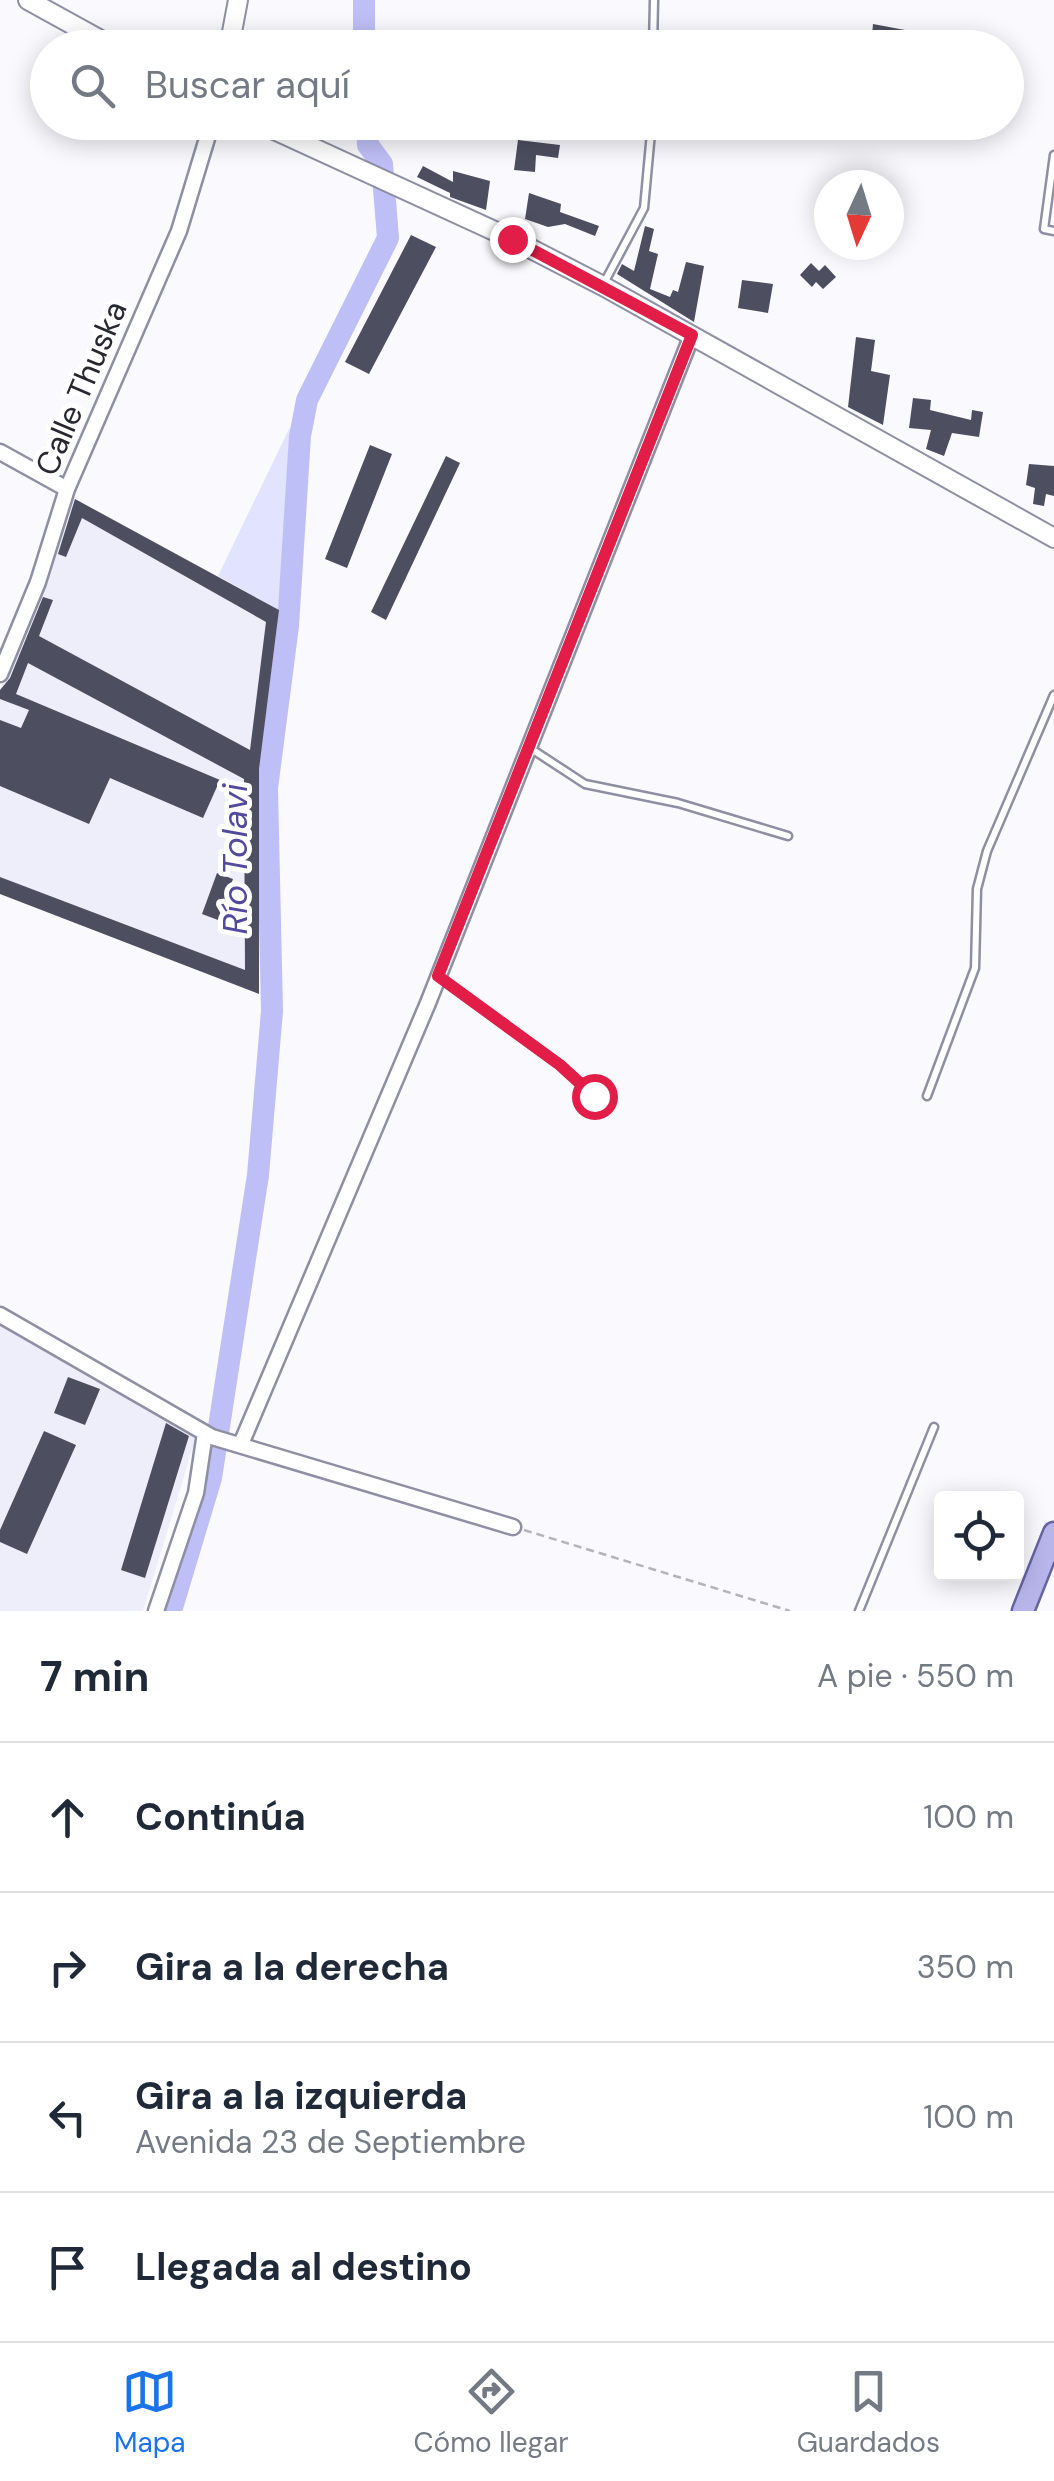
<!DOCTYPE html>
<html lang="es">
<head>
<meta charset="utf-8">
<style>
	body { margin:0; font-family:"DM Sans",sans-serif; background:#f2f2f3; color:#1f2937 }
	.controls { position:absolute; right:30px; bottom:30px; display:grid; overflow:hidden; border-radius:10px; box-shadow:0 5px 25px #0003 }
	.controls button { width:90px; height:90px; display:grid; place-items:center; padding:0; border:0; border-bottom:2px solid #e0e1e3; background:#fff; color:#1f2937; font:50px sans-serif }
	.compass { position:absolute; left:814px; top:170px; width:90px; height:90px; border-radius:50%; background:#fff; box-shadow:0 5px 25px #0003; rotate:184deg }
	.stop { position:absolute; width:30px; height:30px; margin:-22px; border:8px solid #e11d48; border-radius:50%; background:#fff }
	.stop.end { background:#e11d48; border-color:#fff; box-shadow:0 2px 10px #0008 }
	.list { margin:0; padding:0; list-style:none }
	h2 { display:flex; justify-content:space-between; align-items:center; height:130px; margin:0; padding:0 40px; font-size:42px }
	h2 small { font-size:32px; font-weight:400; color:#747a83 }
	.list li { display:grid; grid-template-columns:65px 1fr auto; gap:30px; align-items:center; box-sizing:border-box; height:150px; padding:0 40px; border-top:2px solid #e0e1e3 }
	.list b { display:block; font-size:38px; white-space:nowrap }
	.list p { margin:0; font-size:32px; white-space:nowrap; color:#747a83 }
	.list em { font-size:32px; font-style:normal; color:#747a83 }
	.icon { flex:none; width:55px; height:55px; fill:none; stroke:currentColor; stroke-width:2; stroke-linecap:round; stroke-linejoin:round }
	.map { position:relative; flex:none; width:1054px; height:1611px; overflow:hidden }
	.search { position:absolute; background:#fff; box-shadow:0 5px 25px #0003; left:30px; right:30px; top:30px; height:110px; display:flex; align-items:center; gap:25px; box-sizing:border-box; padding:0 35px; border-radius:55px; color:#747a83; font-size:38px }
	.sheet { height:730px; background:#fff }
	nav { display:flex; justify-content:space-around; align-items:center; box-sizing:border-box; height:140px; border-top:2px solid #e0e1e3; background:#fff; font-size:28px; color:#747a83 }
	nav a { display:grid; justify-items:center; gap:5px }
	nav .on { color:#1a73e8 }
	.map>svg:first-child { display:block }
	.built { fill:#eeeefa }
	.green { fill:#e2e3ff }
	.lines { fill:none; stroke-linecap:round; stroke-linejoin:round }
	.river { stroke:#bfbff7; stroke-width:22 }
	.building { fill:#4d4e5f }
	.lane-casing { stroke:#8e8fa2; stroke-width:11 }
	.street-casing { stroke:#8e8fa2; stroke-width:19 }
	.secondary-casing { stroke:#8e8fa2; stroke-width:22 }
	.primary-casing { stroke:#6663a1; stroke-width:25 }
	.path { stroke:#b3b3b8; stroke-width:2.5; stroke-dasharray:8 5; stroke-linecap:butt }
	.lane { stroke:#fff; stroke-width:6 }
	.street { stroke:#fff; stroke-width:14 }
	.secondary { stroke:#fff; stroke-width:18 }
	.primary { stroke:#b8b5eb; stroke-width:20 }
	.route { stroke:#e11d48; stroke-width:12 }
	.labels { text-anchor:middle; stroke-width:10; stroke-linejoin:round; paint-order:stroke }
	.street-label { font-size:32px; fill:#27272f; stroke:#fff }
	.water-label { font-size:35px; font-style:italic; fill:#524a9c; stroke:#fff }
</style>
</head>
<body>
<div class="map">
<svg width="1054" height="1611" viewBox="0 0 1054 1611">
	<rect width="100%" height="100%" fill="#fafafe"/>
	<path class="built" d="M 73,498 L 279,610 L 259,769 L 259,994 L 0,894 L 0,690 Z
		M 0,1323 L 196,1437 L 143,1611 L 0,1611 Z"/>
	<path class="green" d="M 290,427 L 279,610 L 218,576 Z"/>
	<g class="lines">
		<path class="river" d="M 364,48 L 364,0
			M 171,1611 L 211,1478 L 258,1175 L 272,1011 L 267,788 L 288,626 L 300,436 L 307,400 L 388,238 L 382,164 L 368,145 L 367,122"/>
	</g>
	<path class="building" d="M 873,24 L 937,36 L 934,48 L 880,48 L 882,37 L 872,35 Z
		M 518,140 L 560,145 L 558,158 L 536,155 L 535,172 L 514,170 Z
		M 423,166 L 453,182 L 453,171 L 490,181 L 486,210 L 450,197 L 450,193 L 417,177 Z
		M 529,193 L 561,204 L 560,212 L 599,226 L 595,236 L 565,224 L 548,227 L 525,219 Z
		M 645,226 L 654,229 L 649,251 L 658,254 L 650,289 L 670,297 L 673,290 L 678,292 L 686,262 L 704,266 L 694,322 L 617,274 L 622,264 L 634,271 Z
		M 411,235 L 436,247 L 369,374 L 345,362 Z
		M 811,263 L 819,271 L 825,265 L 836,277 L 823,289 L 816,282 L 812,287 L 800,275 Z
		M 742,280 L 773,284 L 768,313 L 738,308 Z
		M 856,337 L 875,340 L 871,371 L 890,375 L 883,425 L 848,407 Z
		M 913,398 L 931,400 L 930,410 L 971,420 L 972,410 L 983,412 L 979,437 L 952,433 L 944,456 L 926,449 L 931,430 L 909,428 Z
		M 370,445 L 392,454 L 347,568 L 325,559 Z
		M 446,456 L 460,463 L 386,620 L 371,612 Z
		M 1029,464 L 1054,466 L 1054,496 L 1046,494 L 1044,506 L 1033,504 L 1035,488 L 1026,485 Z
		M 75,499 L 279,610 L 259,769 L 259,994 L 0,894 L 0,877 L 245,970 L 244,779 L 28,663 L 16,694 L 220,780 L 203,818 L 110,778 L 89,824 L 0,786 L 0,720 L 21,728 L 29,710 L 0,699 L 0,690 L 10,678 L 43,597 L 53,600 L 39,636 L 250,750 L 266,622 L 82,518 L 66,557 L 58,554 Z
		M 217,873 L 233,879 L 218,920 L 202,914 Z
		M 68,1377 L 100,1389 L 85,1425 L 54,1413 Z
		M 166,1423 L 189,1436 L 145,1578 L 121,1570 Z
		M 44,1431 L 76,1445 L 27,1554 L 0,1542 L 0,1530 Z"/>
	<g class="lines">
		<g class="lane-casing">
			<path id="lane" d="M 653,48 L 654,0
				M 1054,155 L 1044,229 L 1054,231
				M 603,285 L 644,208 L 652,122
				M 530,748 L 585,784 L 678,803 L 788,836
				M 439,977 L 560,1065 L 594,1096
				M 927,1096 L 975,968 L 977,889 L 987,851 L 1054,695
				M 859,1611 L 934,1427"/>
		</g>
		<g class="street-casing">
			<path id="street" d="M 0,452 L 67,489
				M 0,674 L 38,582 L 67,489 L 179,231 L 212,122
				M 0,1315 L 212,1437 L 513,1527
				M 241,1444 L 428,1003 L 692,335
				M 156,1611 L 196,1493 L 205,1433"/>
		</g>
		<g class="secondary-casing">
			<path id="secondary" d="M 28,0 L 115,48
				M 229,48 L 238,0
				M 257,122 L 512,239 L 603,286 L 1054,538"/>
		</g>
		<g class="primary-casing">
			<path id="primary" d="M 1023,1611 L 1054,1533"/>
		</g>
		<path class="path" d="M 524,1530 L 790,1611"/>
		<use href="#lane" class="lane"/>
		<use href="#street" class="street"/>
		<use href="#secondary" class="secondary"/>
		<use href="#primary" class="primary"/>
	</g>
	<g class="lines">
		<path class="route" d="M 512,239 L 692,335 L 438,976 L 560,1065 L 594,1096"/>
	</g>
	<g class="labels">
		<g class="street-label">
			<text transform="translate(81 388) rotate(-67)" y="11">Calle Thuska</text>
		</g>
		<g class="water-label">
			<text transform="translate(235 859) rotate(-90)" y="12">Río Tolavi</text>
		</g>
	</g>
</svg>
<div class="controls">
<button><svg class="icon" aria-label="locate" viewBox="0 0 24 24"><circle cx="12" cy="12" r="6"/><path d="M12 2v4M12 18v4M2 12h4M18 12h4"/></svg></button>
</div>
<svg class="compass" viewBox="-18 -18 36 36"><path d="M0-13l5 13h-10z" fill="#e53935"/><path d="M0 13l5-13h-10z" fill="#747a83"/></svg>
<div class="stop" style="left:594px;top:1096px"></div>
<div class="stop end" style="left:512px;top:239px"></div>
<div class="search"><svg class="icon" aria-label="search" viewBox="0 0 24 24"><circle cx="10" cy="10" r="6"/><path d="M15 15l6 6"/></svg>Buscar aquí</div>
</div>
<section class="sheet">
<h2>7 min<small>A pie · 550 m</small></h2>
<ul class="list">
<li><svg class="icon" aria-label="ahead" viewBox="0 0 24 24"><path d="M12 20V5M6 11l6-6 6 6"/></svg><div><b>Continúa</b></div><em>100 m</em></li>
<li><svg class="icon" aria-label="right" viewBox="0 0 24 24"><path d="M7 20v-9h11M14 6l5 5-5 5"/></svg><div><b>Gira a la derecha</b></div><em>350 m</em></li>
<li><svg class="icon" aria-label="left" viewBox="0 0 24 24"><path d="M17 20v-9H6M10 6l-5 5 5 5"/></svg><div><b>Gira a la izquierda</b><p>Avenida 23 de Septiembre</p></div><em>100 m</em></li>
<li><svg class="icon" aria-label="arrive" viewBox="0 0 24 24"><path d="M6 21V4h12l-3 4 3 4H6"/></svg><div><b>Llegada al destino</b></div></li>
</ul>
</section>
<nav>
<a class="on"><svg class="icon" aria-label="map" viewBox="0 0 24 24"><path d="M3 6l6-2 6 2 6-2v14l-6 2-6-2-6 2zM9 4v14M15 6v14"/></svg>Mapa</a>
<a><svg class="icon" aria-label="directions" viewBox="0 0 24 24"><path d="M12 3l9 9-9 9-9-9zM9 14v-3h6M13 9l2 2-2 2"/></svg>Cómo llegar</a>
<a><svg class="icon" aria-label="saved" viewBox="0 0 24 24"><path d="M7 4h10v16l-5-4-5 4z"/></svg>Guardados</a>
</nav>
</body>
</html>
